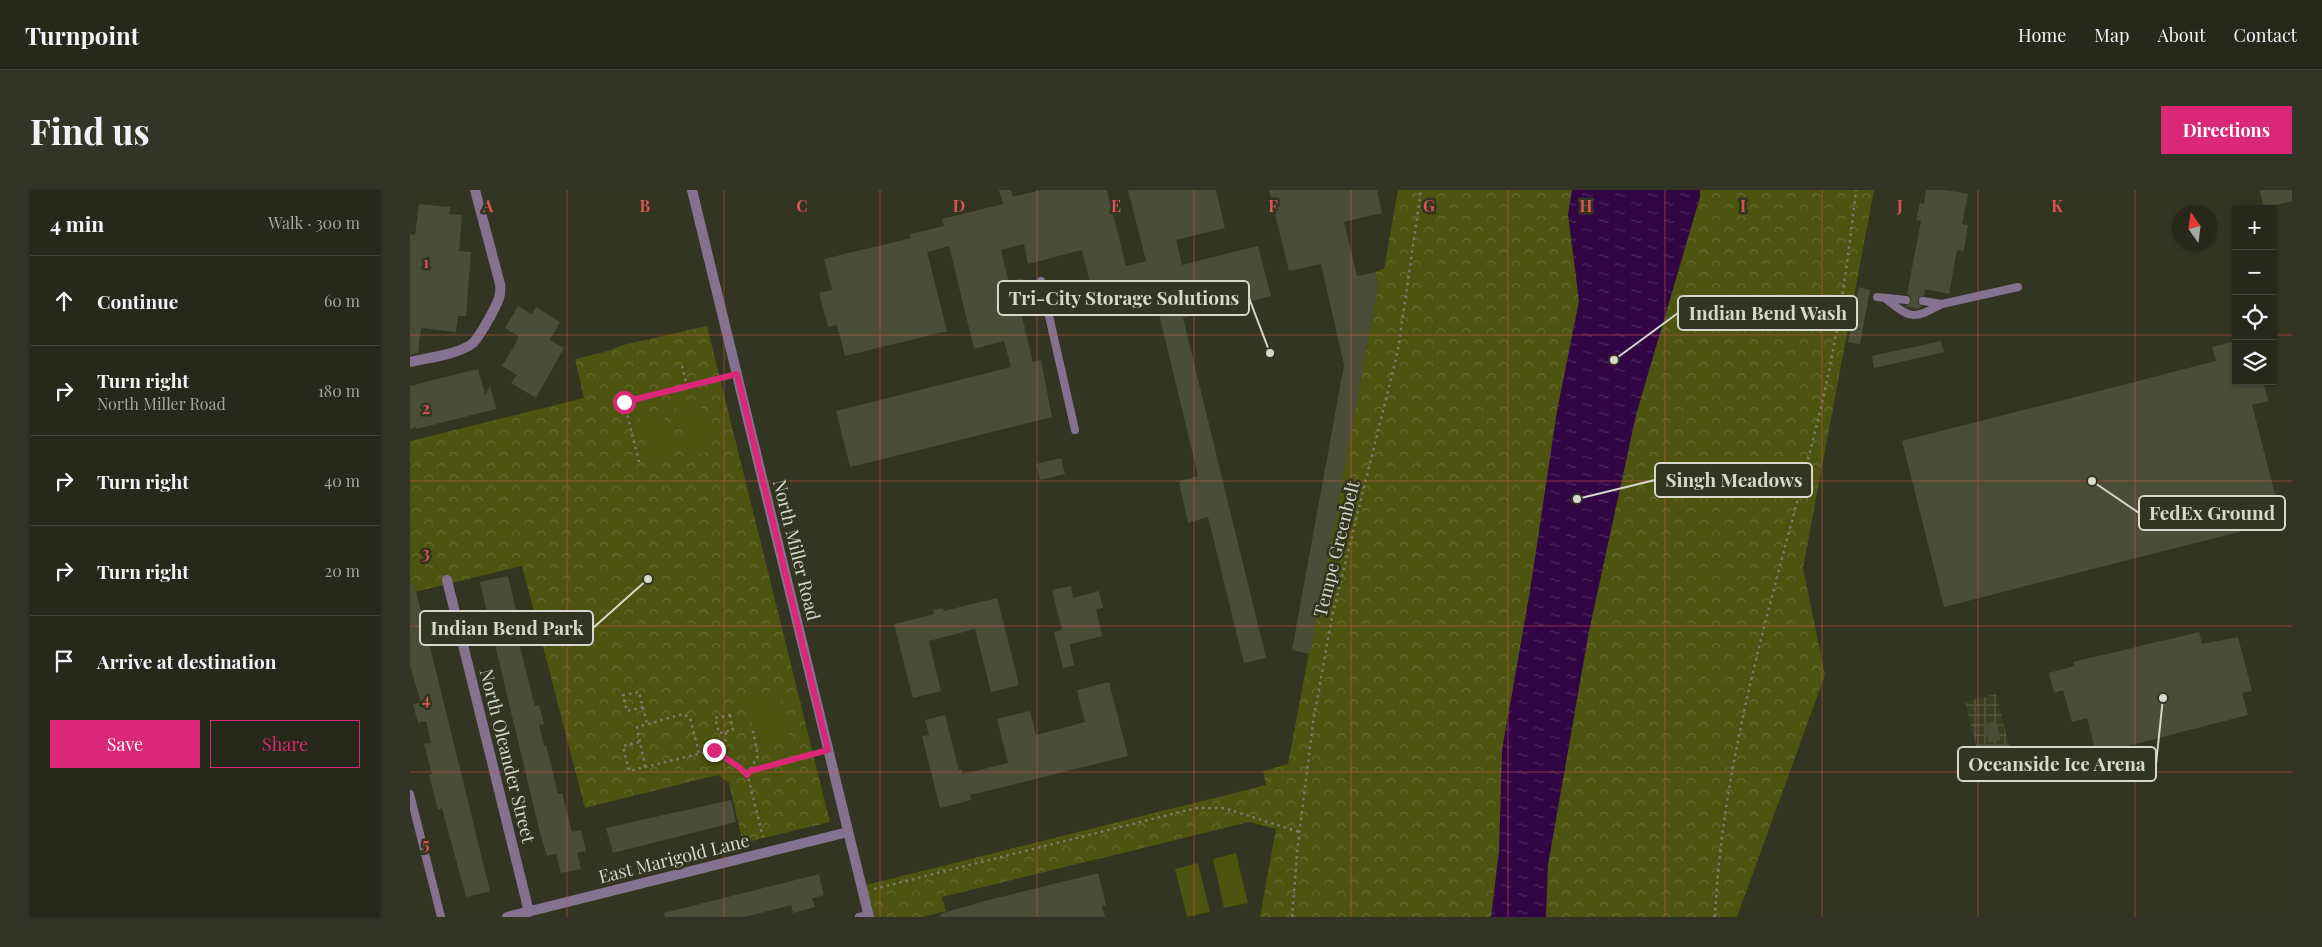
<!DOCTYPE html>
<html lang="en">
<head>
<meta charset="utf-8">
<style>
	body { margin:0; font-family:"Playfair Display",serif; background:#323426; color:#f1f3f6 }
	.controls { position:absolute; right:15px; top:15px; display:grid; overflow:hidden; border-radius:0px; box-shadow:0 1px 4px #0004 }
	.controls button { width:45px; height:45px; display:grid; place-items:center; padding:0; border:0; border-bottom:1px solid #424438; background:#262819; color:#f1f3f6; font:25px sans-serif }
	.compass { position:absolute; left:1762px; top:15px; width:45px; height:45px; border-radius:50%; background:#262819; box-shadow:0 1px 4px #0004; rotate:346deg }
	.stop { position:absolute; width:15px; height:15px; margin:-11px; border:4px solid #db2777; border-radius:50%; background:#fff }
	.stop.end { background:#db2777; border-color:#fff; box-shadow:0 1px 5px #0008 }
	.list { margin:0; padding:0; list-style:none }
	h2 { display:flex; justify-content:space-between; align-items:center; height:65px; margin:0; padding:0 20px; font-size:21px }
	h2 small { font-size:16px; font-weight:400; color:#a4a6a2 }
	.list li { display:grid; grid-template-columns:32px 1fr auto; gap:15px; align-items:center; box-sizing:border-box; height:90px; padding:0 20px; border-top:1px solid #424438 }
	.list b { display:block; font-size:19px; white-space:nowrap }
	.list p { margin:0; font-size:16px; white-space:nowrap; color:#a4a6a2 }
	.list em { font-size:16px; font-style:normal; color:#a4a6a2 }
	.actions { display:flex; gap:10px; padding:15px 20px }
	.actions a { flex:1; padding:11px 0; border:1px solid #db2777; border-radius:0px; text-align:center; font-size:18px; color:#db2777 }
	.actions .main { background:#db2777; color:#fff }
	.icon { flex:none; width:28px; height:28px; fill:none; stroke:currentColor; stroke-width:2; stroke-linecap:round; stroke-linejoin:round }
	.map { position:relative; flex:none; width:1882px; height:727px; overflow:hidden; border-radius:0px }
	header { display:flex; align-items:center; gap:30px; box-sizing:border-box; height:70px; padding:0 25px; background:#262819; border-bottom:1px solid #424438 }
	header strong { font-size:24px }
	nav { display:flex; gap:28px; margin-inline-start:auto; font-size:18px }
	.intro { display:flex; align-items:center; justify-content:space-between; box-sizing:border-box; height:120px; padding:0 30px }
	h1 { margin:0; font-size:35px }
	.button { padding:12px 22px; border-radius:0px; background:#db2777; color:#fff; font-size:18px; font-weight:700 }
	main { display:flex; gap:30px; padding:0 30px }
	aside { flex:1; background:#262819; border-radius:0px; box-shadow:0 1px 4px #0004 }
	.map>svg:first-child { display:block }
	.industrial { fill:url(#industrial-grid) }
	.park { fill:url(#park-crowns) }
	.pitch { fill:#4c540f }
	.water { fill:url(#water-ripples) }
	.building { fill:#4a4d38 }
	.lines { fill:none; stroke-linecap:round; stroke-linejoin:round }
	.path { stroke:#797c6b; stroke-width:2.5; stroke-dasharray:2.5 4; stroke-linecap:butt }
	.service { stroke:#857290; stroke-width:8 }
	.minor { stroke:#857290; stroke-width:10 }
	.tertiary { stroke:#857290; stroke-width:10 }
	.route { stroke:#db2777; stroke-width:6 }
	.grid { fill:none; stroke:#d65451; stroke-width:1; stroke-opacity:0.55 }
	.labels { text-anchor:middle; stroke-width:5; stroke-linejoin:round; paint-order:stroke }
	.street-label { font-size:18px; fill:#d5d8cb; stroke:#323521 }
	.grid-label { font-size:16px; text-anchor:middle; font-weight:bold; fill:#d65451; stroke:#323521; stroke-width:5; stroke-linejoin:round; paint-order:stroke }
	.leader { fill:none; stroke:#d5d8cb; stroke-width:2 }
	.callout-dot { fill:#d5d8cb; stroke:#323521; stroke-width:2 }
	.callout { fill:#323521; stroke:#d5d8cb; stroke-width:2 }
	.callout-label { font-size:19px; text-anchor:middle; font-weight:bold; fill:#d5d8cb }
</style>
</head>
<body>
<header>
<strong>Turnpoint</strong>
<nav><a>Home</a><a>Map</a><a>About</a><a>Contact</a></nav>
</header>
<div class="intro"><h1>Find us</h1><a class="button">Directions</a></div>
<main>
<aside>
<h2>4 min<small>Walk · 300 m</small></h2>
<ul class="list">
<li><svg class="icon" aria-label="ahead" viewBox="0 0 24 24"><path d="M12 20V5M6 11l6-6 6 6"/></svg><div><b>Continue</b></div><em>60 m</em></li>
<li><svg class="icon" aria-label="right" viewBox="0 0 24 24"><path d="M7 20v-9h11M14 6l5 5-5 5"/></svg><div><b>Turn right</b><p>North Miller Road</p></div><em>180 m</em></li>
<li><svg class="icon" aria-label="right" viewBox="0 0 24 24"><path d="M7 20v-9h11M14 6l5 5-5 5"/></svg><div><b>Turn right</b></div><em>40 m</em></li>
<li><svg class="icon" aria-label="right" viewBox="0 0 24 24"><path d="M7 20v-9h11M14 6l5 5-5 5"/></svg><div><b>Turn right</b></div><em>20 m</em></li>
<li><svg class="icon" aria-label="arrive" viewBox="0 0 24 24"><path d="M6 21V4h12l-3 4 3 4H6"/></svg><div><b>Arrive at destination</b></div></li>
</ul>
<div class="actions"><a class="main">Save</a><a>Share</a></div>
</aside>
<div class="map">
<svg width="1882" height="727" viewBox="0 0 1882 727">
	<defs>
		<pattern id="industrial-grid" width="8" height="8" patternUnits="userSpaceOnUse" patternTransform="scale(1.25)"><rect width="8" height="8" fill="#393e22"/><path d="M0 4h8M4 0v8" fill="none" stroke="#555941"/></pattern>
		<pattern id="park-crowns" width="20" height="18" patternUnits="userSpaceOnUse" patternTransform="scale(1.25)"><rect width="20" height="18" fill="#4c540f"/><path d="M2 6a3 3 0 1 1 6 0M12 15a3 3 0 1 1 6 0" fill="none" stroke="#656c31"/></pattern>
		<pattern id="water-ripples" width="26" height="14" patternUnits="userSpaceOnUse" patternTransform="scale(1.25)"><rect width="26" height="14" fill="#320644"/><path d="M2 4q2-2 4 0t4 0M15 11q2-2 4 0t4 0" fill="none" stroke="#4f2a5e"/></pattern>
	</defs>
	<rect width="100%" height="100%" fill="#323521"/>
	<path class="industrial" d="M 1586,504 L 1602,567 L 1571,575 L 1555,512 Z"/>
	<path class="park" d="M 988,0 L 1464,0 L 1393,378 L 1415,485 L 1327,727 L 850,727 L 866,639 L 839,632 L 532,707 L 536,721 L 512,727 L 459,727 L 452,696 L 856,595 L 853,581 L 878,574 L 968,96 L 965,82 L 974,79 Z
		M 297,136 L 420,632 L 333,653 L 319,593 L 308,585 L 175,618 L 112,376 L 0,403 L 0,251 L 174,208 L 165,169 L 198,161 L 213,155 Z"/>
	<path class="pitch" d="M 289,210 L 302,261 L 279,266 L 266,216 Z
		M 252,219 L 265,270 L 241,275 L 229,225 Z
		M 368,499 L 381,550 L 349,558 L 335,507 Z
		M 826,663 L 838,713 L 814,718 L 803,669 Z
		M 788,673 L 800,722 L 777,727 L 765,679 Z"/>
	<path class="water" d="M 1162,0 L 1290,0 L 1290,7 L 1226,225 L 1179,441 L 1138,675 L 1136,727 L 1081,727 L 1089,661 L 1092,560 L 1120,401 L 1147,221 L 1169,111 L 1158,24 Z"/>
	<path class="building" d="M 589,0 L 601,0 L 603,7 L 631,0 L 697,0 L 716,76 L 736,71 L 718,0 L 806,0 L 815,38 L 766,50 L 772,75 L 848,56 L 861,106 L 773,128 L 856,468 L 834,473 L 798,327 L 778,333 L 769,291 L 788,286 L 741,90 L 683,105 L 672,60 L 618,74 L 614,54 L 591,60 L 599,92 L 612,88 L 621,124 L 612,126 L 623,172 L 631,170 L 642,227 L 440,277 L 426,221 L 601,177 L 594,151 L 564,159 L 539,56 L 517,62 L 537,141 L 435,166 L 427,135 L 418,137 L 409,103 L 422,100 L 414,69 L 501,48 L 500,44 L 534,36 L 532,29 L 593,14 Z
		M 859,0 L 967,0 L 972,23 L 934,32 L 947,86 L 965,82 L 968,96 L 900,464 L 882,460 L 934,175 L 911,74 L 879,81 Z
		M 1516,0 L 1536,0 L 1558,4 L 1552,34 L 1558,35 L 1554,61 L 1547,60 L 1539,104 L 1515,99 L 1514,105 L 1508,110 L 1508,113 L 1512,116 L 1508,119 L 1495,116 L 1501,111 L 1501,107 L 1497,104 L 1511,31 L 1506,30 L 1510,13 L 1514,14 Z
		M 1850,0 L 1882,0 L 1882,11 L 1854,18 Z
		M 9,14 L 40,17 L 39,24 L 52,25 L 49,61 L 61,62 L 56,126 L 48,126 L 46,142 L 11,138 L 8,163 L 0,165 L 0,44 L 5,45 Z
		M 1449,97 L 1460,100 L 1450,154 L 1438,152 Z
		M 108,116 L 122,124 L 126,117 L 150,132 L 140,150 L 154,158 L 126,208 L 101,193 L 107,185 L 92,176 L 107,151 L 108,146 L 95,138 Z
		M 1531,151 L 1534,162 L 1464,178 L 1462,166 Z
		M 1826,151 L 1826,191 L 1853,191 L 1858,211 L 1842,215 L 1872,331 L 1534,417 L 1492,251 L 1806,171 L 1802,157 Z
		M 68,179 L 75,205 L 80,196 L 86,219 L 6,239 L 6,237 L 0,239 L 0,196 Z
		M 651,268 L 655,284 L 630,290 L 626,274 Z
		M 98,386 L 108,429 L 113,428 L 119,451 L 109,453 L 125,516 L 129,515 L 134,534 L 129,535 L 134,556 L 136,555 L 148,604 L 152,603 L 162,642 L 171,640 L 176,661 L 167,663 L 171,679 L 151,683 L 146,664 L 137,666 L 130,643 L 70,392 Z
		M 0,394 L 4,394 L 19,453 L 80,701 L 56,707 L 32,618 L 28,620 L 19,585 L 22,584 L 14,554 L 21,553 L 16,531 L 8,533 L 3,514 L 11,513 L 0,476 Z
		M 661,396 L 663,408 L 689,401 L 693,418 L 686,419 L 692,446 L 660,454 L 664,475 L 653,478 L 644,442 L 652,440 L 642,400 Z
		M 587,408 L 609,495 L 581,502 L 565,439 L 519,451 L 531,501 L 503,508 L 484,434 L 524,424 L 523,420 L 533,418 L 534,421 Z
		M 1789,442 L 1792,454 L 1828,447 L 1842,501 L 1832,503 L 1838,525 L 1686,564 L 1677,528 L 1662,532 L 1653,500 L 1644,503 L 1639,483 L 1664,476 L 1663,472 Z
		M 699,492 L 718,566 L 560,605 L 561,610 L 530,618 L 512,546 L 519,545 L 515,530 L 535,525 L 549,580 L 551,579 L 553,584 L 598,573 L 587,529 L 620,521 L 626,545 L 675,532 L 667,500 Z
		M 1586,531 L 1591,550 L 1579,553 L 1574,534 Z
		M 321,610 L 326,632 L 203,663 L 196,638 Z
		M 688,683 L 696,715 L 692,716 L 695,727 L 531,727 L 530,724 L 571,712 Z
		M 409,684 L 414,705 L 402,708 L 405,717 L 383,723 L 381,715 L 334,727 L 255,727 L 254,723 Z"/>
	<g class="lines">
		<path class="path" d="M 272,176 L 277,196
			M 229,272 L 214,212 L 316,187
			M 233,517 L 217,521 L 213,505 L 229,502 L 237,534
			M 320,525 L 323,540 L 309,543 L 305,528 Z
			M 229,552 L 213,556 L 219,581 L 304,560 L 331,578 L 338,587 L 353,647
			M 310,563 L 315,554 L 316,542
			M 235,577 L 227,537 L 273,524 L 280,528 L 289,563
			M 340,581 L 408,563
			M 337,585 L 348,566 L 343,541
			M 464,699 L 786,618 L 814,618 L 889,642
			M 882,727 L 888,653 L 903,533 L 922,427 L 988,160 L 1011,0
			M 1305,727 C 1313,552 1372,382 1412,213 C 1428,144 1438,70 1446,0"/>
		<path class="service" d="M 631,91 L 665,240
			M 1467,107 L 1496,110
			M 1475,108 C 1501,129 1502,130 1532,114
			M 1513,111 L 1532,114 L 1608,97
			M 0,604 L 31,727
			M 449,727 L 459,725"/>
		<path class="minor" d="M 0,172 C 17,168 50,164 63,153 C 70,146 75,135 80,127 C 86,115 92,107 90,94 L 65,0
			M 37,390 L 119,722
			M 97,727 L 438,642"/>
		<path class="tertiary" d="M 282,0 L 459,727"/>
	</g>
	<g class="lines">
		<path class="route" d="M 214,212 L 327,184 L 418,560 L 340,581 L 337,585 L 330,578 L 304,560"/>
	</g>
	<path class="grid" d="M 157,0 L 157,727M 314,0 L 314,727M 470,0 L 470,727M 627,0 L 627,727M 784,0 L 784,727M 941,0 L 941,727M 1098,0 L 1098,727M 1255,0 L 1255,727M 1412,0 L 1412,727M 1568,0 L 1568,727M 1725,0 L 1725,727M 0,145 L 1826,145M 1863,145 L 1882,145M 0,291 L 1882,291M 0,436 L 1882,436M 0,582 L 1882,582"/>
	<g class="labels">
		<g class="street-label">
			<text transform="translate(927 359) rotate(-76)" y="6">Tempe Greenbelt</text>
			<text transform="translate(386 360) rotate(76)" y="6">North Miller Road</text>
			<text transform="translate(97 566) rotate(76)" y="6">North Oleander Street</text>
			<text transform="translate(264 669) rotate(-14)" y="6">East Marigold Lane</text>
		</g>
	</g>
	<g class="grid-label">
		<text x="78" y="22">A</text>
		<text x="235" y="22">B</text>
		<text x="392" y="22">C</text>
		<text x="549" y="22">D</text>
		<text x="706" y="22">E</text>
		<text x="863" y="22">F</text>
		<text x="1019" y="22">G</text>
		<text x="1176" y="22">H</text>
		<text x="1333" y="22">I</text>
		<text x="1490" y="22">J</text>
		<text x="1647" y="22">K</text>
		<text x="16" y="78">1</text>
		<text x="16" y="224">2</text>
		<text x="16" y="369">3</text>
		<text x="16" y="515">4</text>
		<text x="16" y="660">5</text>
	</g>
	<path class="leader" d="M860 163L839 108M1204 170L1268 123M1167 309L1245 290M1682 291L1729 323M238 389L183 438M1753 508L1746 574"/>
	<g class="callout-dot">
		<circle cx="860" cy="163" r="5"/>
		<circle cx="1204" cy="170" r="5"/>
		<circle cx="1167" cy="309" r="5"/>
		<circle cx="1682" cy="291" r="5"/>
		<circle cx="238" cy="389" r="5"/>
		<circle cx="1753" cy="508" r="5"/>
	</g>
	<g class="callout">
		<rect x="588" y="91" width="251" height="34" rx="5"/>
		<rect x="1268" y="106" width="179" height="34" rx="5"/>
		<rect x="1245" y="273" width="157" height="34" rx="5"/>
		<rect x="1729" y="306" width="146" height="34" rx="5"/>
		<rect x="10" y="421" width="173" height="34" rx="5"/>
		<rect x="1548" y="557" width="198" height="34" rx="5"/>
	</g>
	<g class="callout-label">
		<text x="714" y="115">Tri-City Storage Solutions</text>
		<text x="1358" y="130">Indian Bend Wash</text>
		<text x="1324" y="297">Singh Meadows</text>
		<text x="1802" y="330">FedEx Ground</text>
		<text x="97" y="445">Indian Bend Park</text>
		<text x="1647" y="581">Oceanside Ice Arena</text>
	</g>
</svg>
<div class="controls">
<button>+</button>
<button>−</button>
<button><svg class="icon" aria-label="locate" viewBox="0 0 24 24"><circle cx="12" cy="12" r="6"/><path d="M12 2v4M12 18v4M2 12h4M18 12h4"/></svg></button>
<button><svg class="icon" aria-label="layers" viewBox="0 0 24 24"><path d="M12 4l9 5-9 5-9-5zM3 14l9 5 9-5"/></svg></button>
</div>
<svg class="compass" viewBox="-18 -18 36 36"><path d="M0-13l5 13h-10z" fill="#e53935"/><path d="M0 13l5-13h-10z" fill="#a4a6a2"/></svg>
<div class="stop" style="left:214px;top:212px"></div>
<div class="stop end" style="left:304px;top:560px"></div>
</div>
</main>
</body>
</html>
